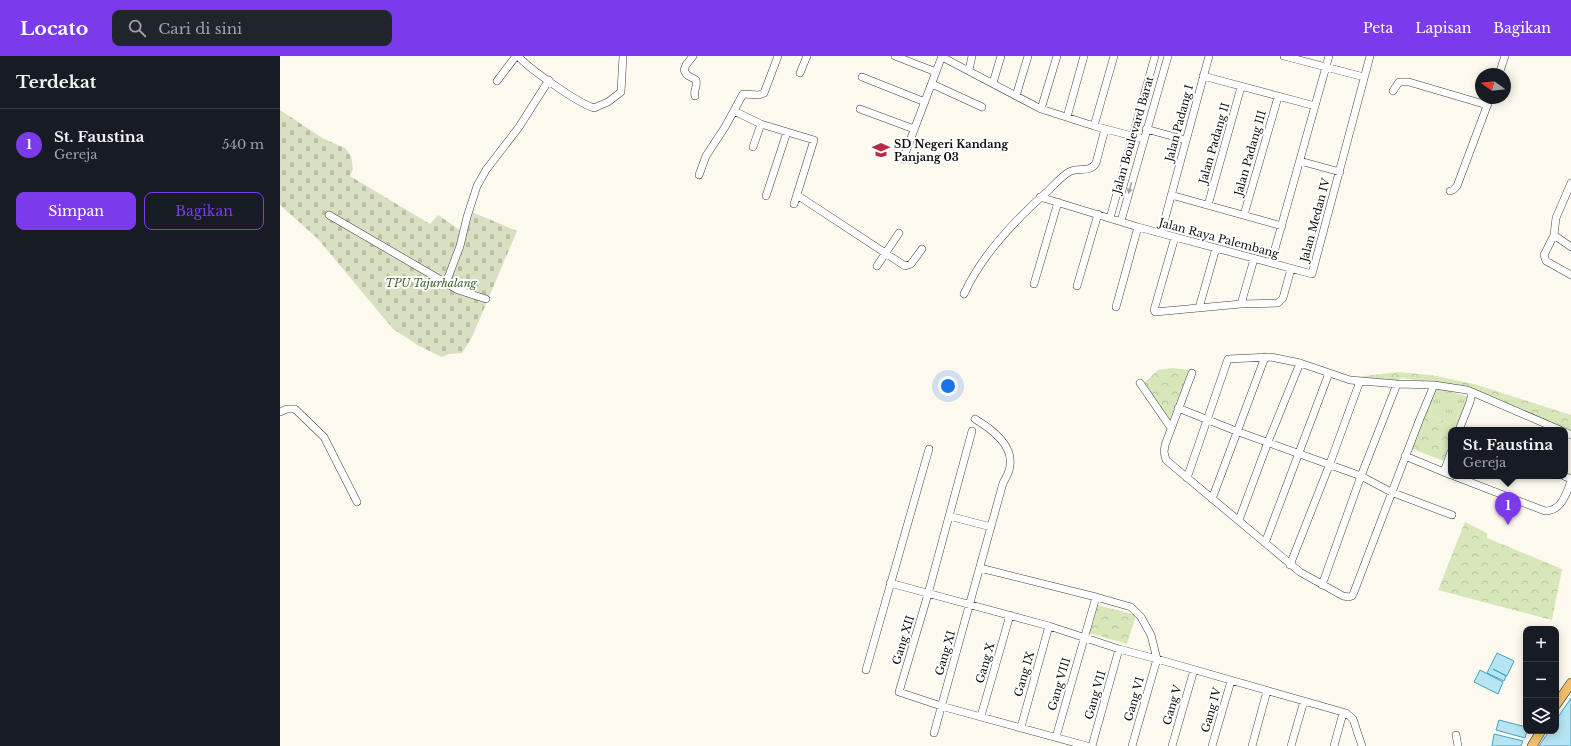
<!DOCTYPE html>
<html lang="id">
<head>
<meta charset="utf-8">
<style>
	body { margin:0; font-family:"Libre Baskerville",serif; background:#20242c; color:#f1f3f6 }
	.controls { position:absolute; right:12px; bottom:12px; display:grid; overflow:hidden; border-radius:8px; box-shadow:0 2px 10px #0003 }
	.controls button { width:36px; height:36px; display:grid; place-items:center; padding:0; border:0; border-bottom:1px solid #363941; background:#171b24; color:#f1f3f6; font:20px sans-serif }
	.compass { position:absolute; left:1195px; top:12px; width:36px; height:36px; border-radius:50%; background:#171b24; box-shadow:0 2px 10px #0003; rotate:285deg }
	.you { position:absolute; left:668px; top:330px; width:14px; height:14px; margin:-10px; border:3px solid #fff; border-radius:50%; background:#1a73e8; box-shadow:0 0 0 6px #1a73e833 }
	.badge { display:grid; place-items:center; width:26px; height:26px; border-radius:50%; background:#7c3aed; color:#fff; font-size:13px; font-weight:700 }
	.pin { position:absolute; translate:-50% -33px; filter:drop-shadow(0 1px 2px #0008) }
	.pin::after { content:''; position:absolute; top:21px; width:14px; height:12px; background:inherit; clip-path:polygon(0 0,100% 0,50% 100%) }
	.popup { position:absolute; left:1168px; top:371px; width:120px; height:52px; box-sizing:border-box; display:grid; place-content:center; border-radius:8px; background:#171b24; filter:drop-shadow(0 1px 3px #0005); font-size:13px; white-space:nowrap; color:#9ea1a6 }
	.popup b { font-size:15px; color:#f1f3f6 }
	.popup::after { content:''; position:absolute; left:50%; top:100%; margin-left:-8px; border:8px solid transparent; border-top-color:#171b24 }
	.list { margin:0; padding:0; list-style:none }
	h2 { display:flex; justify-content:space-between; align-items:center; height:52px; margin:0; padding:0 16px; font-size:17px }
	h2 small { font-size:13px; font-weight:400; color:#9ea1a6 }
	.list li { display:grid; grid-template-columns:26px 1fr auto; gap:12px; align-items:center; box-sizing:border-box; height:72px; padding:0 16px; border-top:1px solid #363941 }
	.list b { display:block; font-size:15px; white-space:nowrap }
	.list p { margin:0; font-size:13px; white-space:nowrap; color:#9ea1a6 }
	.list em { font-size:13px; font-style:normal; color:#9ea1a6 }
	.actions { display:flex; gap:8px; padding:12px 16px }
	.actions a { flex:1; padding:9px 0; border:1px solid #7c3aed; border-radius:8px; text-align:center; font-size:14px; color:#7c3aed }
	.actions .main { background:#7c3aed; color:#fff }
	.icon { flex:none; width:22px; height:22px; fill:none; stroke:currentColor; stroke-width:2; stroke-linecap:round; stroke-linejoin:round }
	.map { position:relative; flex:none; width:1291px; height:690px; overflow:hidden }
	header { display:flex; align-items:center; gap:24px; box-sizing:border-box; height:56px; padding:0 20px; background:#7c3aed; color:#fff }
	header strong { font-size:19px }
	nav { display:flex; gap:22px; margin-inline-start:auto; font-size:14px }
	.search { width:280px; height:36px; background:#20242c; display:flex; align-items:center; gap:10px; box-sizing:border-box; padding:0 14px; border-radius:8px; color:#9ea1a6; font-size:15px }
	main { display:flex }
	aside { flex:1; background:#171b24 }
	.map>svg:first-child { display:block }
	.grass { fill:url(#grass-tufts) }
	.cemetery { fill:url(#cemetery-stones) }
	.park { fill:url(#park-crowns) }
	.water { fill:#b6e4f3; stroke:#40a2c7 }
	.lines { fill:none; stroke-linecap:round; stroke-linejoin:round }
	.minor-casing { stroke:#414141; stroke-width:8 }
	.major-casing { stroke:#1f1f1f; stroke-width:10 }
	.minor { stroke:#fff; stroke-width:7 }
	.major { stroke:#f2c06b; stroke-width:9 }
	.oneway { fill:#9f9f9f }
	.labels { text-anchor:middle; stroke-width:4; stroke-linejoin:round; paint-order:stroke }
	.street-label { font-size:11px; fill:#0e0e0e; stroke:#fff }
	.poi-label { font-size:11px; font-weight:bold; fill:#0e0e0e; stroke:#fff; text-anchor:start }
	.park-label { font-size:11px; font-style:italic; fill:#376221; stroke:#fff }
</style>
</head>
<body>
<header>
<strong>Locato</strong>
<div class="search"><svg class="icon" aria-label="search" viewBox="0 0 24 24"><circle cx="10" cy="10" r="6"/><path d="M15 15l6 6"/></svg>Cari di sini</div>
<nav><a>Peta</a><a>Lapisan</a><a>Bagikan</a></nav>
</header>
<main>
<aside>
<h2>Terdekat<small></small></h2>
<ul class="list">
<li><span class="badge">1</span><div><b>St. Faustina</b><p>Gereja</p></div><em>540 m</em></li>
</ul>
<div class="actions"><a class="main">Simpan</a><a>Bagikan</a></div>
</aside>
<div class="map">
<svg width="1291" height="690" viewBox="0 0 1291 690">
	<defs>
		<pattern id="grass-tufts" width="24" height="20" patternUnits="userSpaceOnUse"><rect width="24" height="20" fill="#d7e7ba"/><path d="M3 7l-1-3M5 7V3M7 7l1-3M15 17l-1-3M17 17v-4M19 17l1-3" fill="none" stroke="#b7c59f"/></pattern>
		<pattern id="cemetery-stones" width="16" height="16" patternUnits="userSpaceOnUse"><rect width="16" height="16" fill="#d9dfc1"/><path d="M2 7V4a2 2 0 0 1 4 0v3zM10 15v-3a2 2 0 0 1 4 0v3z" fill="#b9bea5"/></pattern>
		<pattern id="park-crowns" width="20" height="18" patternUnits="userSpaceOnUse"><rect width="20" height="18" fill="#d7e7ba"/><path d="M2 6a3 3 0 1 1 6 0M12 15a3 3 0 1 1 6 0" fill="none" stroke="#b7c59f"/></pattern>
	</defs>
	<rect width="100%" height="100%" fill="#fef9ef"/>
	<path class="grass" d="M 1156,331 L 1189,341 L 1178,370 L 1145,358 Z"/>
	<path class="cemetery" d="M 0,54 L 44,83 L 65,92 L 71,100 L 73,113 L 70,120 L 150,168 L 158,159 L 180,174 L 187,154 L 237,175 L 192,281 L 182,297 L 169,298 L 162,301 L 139,290 L 113,273 L 38,183 L 0,149 Z"/>
	<path class="park" d="M 892,312 L 909,314 L 889,365 L 864,327 L 878,314 Z
		M 1118,316 L 1151,319 L 1194,328 L 1291,359 L 1291,375 L 1234,353 L 1159,328 L 1122,322 L 1114,326 L 1076,321 Z
		M 1145,358 L 1178,370 L 1176,374 L 1171,374 L 1171,388 L 1164,405 L 1132,393 Z
		M 1185,466 L 1207,477 L 1207,482 L 1282,513 L 1272,564 L 1158,534 Z
		M 817,549 L 856,559 L 847,588 L 809,577 Z"/>
	<path class="water" d="M 1217,597 L 1234,605 L 1227,620 L 1213,613 L 1226,620 L 1224,625 L 1207,617 Z
		M 1200,614 L 1223,626 L 1218,638 L 1194,626 Z
		M 1291,642 L 1291,690 L 1259,690 L 1269,675 L 1276,675 L 1276,664 Z
		M 1219,664 L 1246,671 L 1247,675 L 1245,682 L 1216,674 Z
		M 1214,678 L 1243,685 L 1241,690 L 1212,690 Z"/>
	<g class="lines">
		<g class="minor-casing">
			<path id="minor" d="M 238,0 C 249,13 298,47 314,52 L 328,46 L 341,36 L 343,0
				M 413,0 L 406,9 L 404,14 L 407,19 L 416,24 C 418,30 413,35 415,40
				M 615,0 L 656,16
				M 1004,0 L 1084,21
				M 662,1 L 761,53 L 814,70 L 864,83
				M 689,14 L 692,0
				M 520,17 L 527,0
				M 1219,18 L 1225,0
				M 923,20 L 1035,50
				M 582,21 L 645,46
				M 217,25 L 236,0
				M 713,27 L 721,0
				M 652,28 L 702,51
				M 1113,35 L 1119,26 L 1129,26 L 1207,49
				M 736,40 L 748,0
				M 580,53 L 634,73
				M 761,53 L 777,0
				M 454,55 L 481,68 L 534,84 L 514,148
				M 787,61 L 804,0
				M 814,70 L 834,0
				M 866,73 L 906,84
				M 473,91 L 481,68
				M 623,103 L 662,0
				M 1020,105 L 1060,116
				M 419,119 L 426,100 L 445,71 L 463,38 L 479,39 L 484,37 L 498,0
				M 1291,127 L 1276,162 L 1274,179 L 1264,199 L 1266,205 L 1291,219
				M 1170,135 L 1173,134 L 1177,130 L 1210,42
				M 517,139 L 625,210 L 631,208 L 642,193
				M 891,139 L 1002,170
				M 486,140 L 507,76
				M 760,141 L 858,171 L 1032,218 L 1090,0
				M 928,149 L 961,31
				M 49,159 L 166,227
				M 964,159 L 998,41
				M 830,162 L 875,0
				M 841,165 L 888,0
				M 881,177 L 929,0
				M 1274,179 L 1291,191
				M 895,181 L 874,254 L 875,256 L 961,248 L 998,247 L 1003,242 L 1011,213
				M 991,207 L 1049,0
				M 597,210 L 619,177
				M 754,228 L 778,146
				M 797,230 L 818,158
				M 684,238 C 702,198 736,163 769,134 C 775,128 782,120 789,116 C 799,110 809,118 816,107 L 825,73
				M 206,243 L 178,234 L 166,227 L 180,190 L 187,161 L 197,130 L 206,114 L 239,71 L 269,24
				M 961,248 L 974,203
				M 836,251 L 858,171
				M 919,252 L 936,192
				M 912,317 L 885,389 L 884,396 L 886,404 L 1020,516 L 1063,540 L 1069,541 L 1072,540 L 1074,536 L 1139,365 L 1154,329
				M 860,327 L 891,372
				M 1192,336 L 1280,374
				M 898,352 L 956,375 L 1081,420 L 1111,436 L 1172,459
				M 0,356 L 7,353 L 15,353 L 44,381 L 77,446
				M 692,375 L 648,538 L 619,636 L 661,650 L 807,690
				M 1285,376 L 1291,379
				M 1125,400 L 1171,419
				M 1164,416 L 1171,396
				M 1174,420 L 1265,455 C 1281,455 1286,439 1291,425
				M 1284,420 L 1291,423
				M 907,422 L 948,303 L 991,301 L 1020,307 L 1070,324 L 1117,328 L 1154,329 L 1187,334 L 1192,336 L 1190,346 L 1179,374
				M 932,443 L 985,301
				M 669,460 L 711,471
				M 959,464 L 988,386 L 1020,307
				M 985,487 L 1049,317
				M 1010,509 L 1049,410 L 1080,325
				M 700,512 L 816,541 L 776,681
				M 610,527 L 769,570 L 839,593 L 877,603 L 1066,657 L 1073,663 L 1082,690
				M 1042,529 L 1081,420 L 1117,328
				M 816,541 L 851,551 L 861,561 L 871,579 L 877,603 L 852,690
				M 586,614 L 649,393
				M 701,660 L 730,559
				M 741,671 L 769,570
				M 654,677 L 723,427 C 726,421 730,416 730,409 C 733,389 710,372 695,363
				M 1176,679 L 1178,690
				M 812,690 L 839,593
				M 892,690 L 914,614
				M 932,690 L 951,625
				M 972,690 L 987,635
				M 1011,690 L 1024,645
				M 1054,690 L 1063,657"/>
		</g>
		<g class="major-casing">
			<path id="major" d="M 1276,649 L 1291,627
				M 1252,690 L 1261,675"/>
		</g>
		<use href="#minor" class="minor"/>
		<use href="#major" class="major"/>
	</g>
	<defs><path id="oneway-solid" d="M-6-.8H1V-3.2L6.5 0L1 3.2V.8H-6Z"/></defs>
	<use class="oneway" href="#oneway-solid" transform="translate(850 132) rotate(106)"/>
	<defs>
		<g id="school-bare" transform="scale(1.38)"><path d="M0-5L7-2L0 1L-7-2ZM-4 1L0 2.5L4 1V4Q0 6-4 4Z" fill="#b72c44" stroke="#fff" stroke-width="2.5" paint-order="stroke"/></g>
	</defs>
	<g fill-rule="evenodd">
		<use href="#school-bare" x="601" y="94"/>
	</g>
	<g class="labels">
		<g class="street-label">
			<text transform="translate(899 67) rotate(-75)" y="4">Jalan Padang I</text>
			<text transform="translate(853 79) rotate(-74)" y="4">Jalan Boulevard Barat</text>
			<text transform="translate(934 87) rotate(-74)" y="4">Jalan Padang II</text>
			<text transform="translate(970 97) rotate(-74)" y="4">Jalan Padang III</text>
			<text transform="translate(1035 164) rotate(-75)" y="4">Jalan Medan IV</text>
			<text transform="translate(939 182) rotate(15)" y="4">Jalan Raya Palembang</text>
			<text transform="translate(623 584) rotate(-73)" y="4">Gang XII</text>
			<text transform="translate(665 597) rotate(-74)" y="4">Gang XI</text>
			<text transform="translate(705 607) rotate(-74)" y="4">Gang X</text>
			<text transform="translate(744 618) rotate(-74)" y="4">Gang IX</text>
			<text transform="translate(779 628) rotate(-74)" y="4">Gang VIII</text>
			<text transform="translate(815 639) rotate(-74)" y="4">Gang VII</text>
			<text transform="translate(854 643) rotate(-74)" y="4">Gang VI</text>
			<text transform="translate(892 649) rotate(-74)" y="4">Gang V</text>
			<text transform="translate(931 654) rotate(-74)" y="4">Gang IV</text>
		</g>
		<g class="poi-label">
			<text x="614" y="92">SD Negeri Kandang<tspan x="614" dy="13">Panjang 03</tspan></text>
		</g>
		<g class="park-label">
			<text x="151" y="231">TPU Tajurhalang</text>
		</g>
	</g>
</svg>
<div class="controls">
<button>+</button>
<button>−</button>
<button><svg class="icon" aria-label="layers" viewBox="0 0 24 24"><path d="M12 4l9 5-9 5-9-5zM3 14l9 5 9-5"/></svg></button>
</div>
<svg class="compass" viewBox="-18 -18 36 36"><path d="M0-13l5 13h-10z" fill="#e53935"/><path d="M0 13l5-13h-10z" fill="#9ea1a6"/></svg>
<div class="you"></div>
<div class="pin badge" style="left:1228px;top:469px">1</div>
<div class="popup"><b>St. Faustina</b>Gereja</div>
</div>
</main>
</body>
</html>
